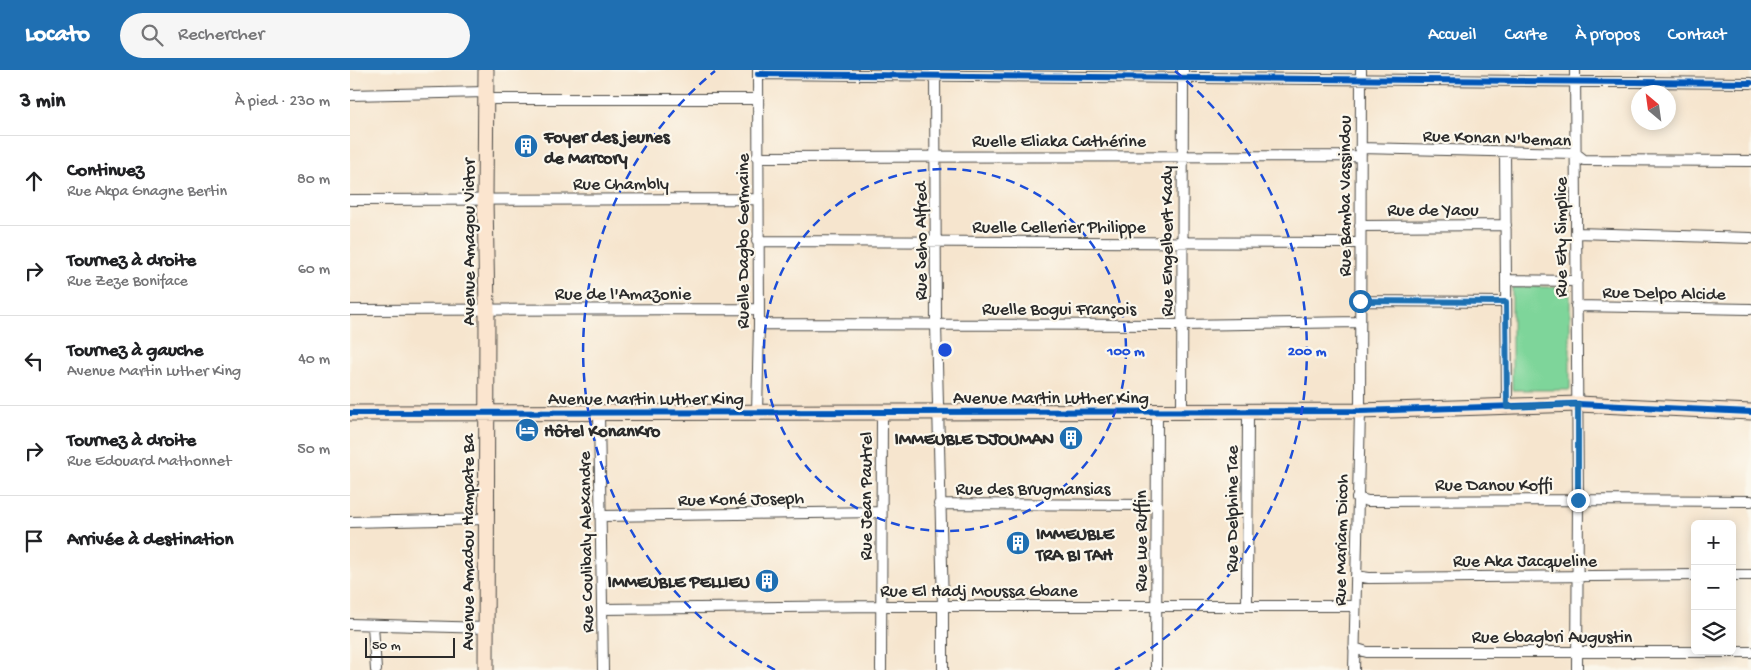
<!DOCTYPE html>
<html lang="fr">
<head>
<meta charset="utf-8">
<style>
	body { margin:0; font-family:"Gochi Hand",sans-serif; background:#f6f6f6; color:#202124 }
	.controls { position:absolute; right:15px; bottom:15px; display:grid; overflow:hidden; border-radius:8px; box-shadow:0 2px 12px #0003 }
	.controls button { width:45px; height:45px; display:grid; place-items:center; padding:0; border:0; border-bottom:1px solid #e0e0e0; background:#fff; color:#202124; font:25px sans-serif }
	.compass { position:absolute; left:1281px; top:15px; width:45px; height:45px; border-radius:50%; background:#fff; box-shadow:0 2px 12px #0003; rotate:331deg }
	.scale { position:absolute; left:15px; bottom:12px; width:90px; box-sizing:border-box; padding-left:5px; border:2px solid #2b2b2b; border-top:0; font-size:14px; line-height:18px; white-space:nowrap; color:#2b2b2b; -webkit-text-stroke:4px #fbf7ec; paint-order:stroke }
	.stop { position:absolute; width:15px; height:15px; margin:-11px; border:4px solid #1f6fb2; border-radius:50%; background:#fff }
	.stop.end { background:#1f6fb2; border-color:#fff; box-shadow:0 1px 5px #0008 }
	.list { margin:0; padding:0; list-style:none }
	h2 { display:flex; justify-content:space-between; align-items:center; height:65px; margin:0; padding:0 20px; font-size:21px }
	h2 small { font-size:16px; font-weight:400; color:#757577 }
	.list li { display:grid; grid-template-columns:32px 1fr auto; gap:15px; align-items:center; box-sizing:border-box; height:90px; padding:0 20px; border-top:1px solid #e0e0e0 }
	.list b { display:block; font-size:19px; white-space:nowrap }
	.list p { margin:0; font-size:16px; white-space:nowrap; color:#757577 }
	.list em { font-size:16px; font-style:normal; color:#757577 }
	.icon { flex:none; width:28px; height:28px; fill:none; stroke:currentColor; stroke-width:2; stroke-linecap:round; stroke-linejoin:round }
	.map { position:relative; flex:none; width:1401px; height:600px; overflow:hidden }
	header { display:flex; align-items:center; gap:30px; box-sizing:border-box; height:70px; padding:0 25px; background:#1f6fb2; color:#fff }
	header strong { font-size:24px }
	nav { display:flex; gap:28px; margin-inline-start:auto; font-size:18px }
	.search { width:350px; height:45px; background:#f6f6f6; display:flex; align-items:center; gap:12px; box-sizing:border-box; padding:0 18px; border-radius:28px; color:#757577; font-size:19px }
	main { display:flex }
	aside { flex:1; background:#fff }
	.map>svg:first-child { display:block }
	.green { fill:#7ed59a; stroke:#548062 }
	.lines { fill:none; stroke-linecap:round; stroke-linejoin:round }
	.street-casing { stroke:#494743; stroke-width:12 }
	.secondary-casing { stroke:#494743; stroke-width:17 }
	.street { stroke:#fff; stroke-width:10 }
	.secondary { stroke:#fbe5cf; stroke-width:15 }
	.cycleway-casing { stroke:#fbf7ec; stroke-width:9 }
	.cycleway { stroke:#0057b8; stroke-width:6 }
	.route { stroke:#1f6fb2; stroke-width:6 }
	.ring { fill:none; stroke:#1d4ed8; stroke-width:2.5; stroke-dasharray:9 6 }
	.labels { text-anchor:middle; stroke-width:4.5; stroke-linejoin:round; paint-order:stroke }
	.poi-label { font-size:18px; font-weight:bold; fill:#2b2b2b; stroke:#fbf7ec; text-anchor:start }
	.street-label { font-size:18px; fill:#2b2b2b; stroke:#fbf7ec }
	.centre { fill:#1d4ed8; stroke:#fbf7ec; stroke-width:2.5 }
	.ring-label { font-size:15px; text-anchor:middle; font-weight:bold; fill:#1d4ed8; stroke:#fbf7ec; stroke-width:4.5; stroke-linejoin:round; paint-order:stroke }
</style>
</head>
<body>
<header>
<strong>Locato</strong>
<div class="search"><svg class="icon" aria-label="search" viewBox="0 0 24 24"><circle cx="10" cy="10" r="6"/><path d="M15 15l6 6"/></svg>Rechercher</div>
<nav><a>Accueil</a><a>Carte</a><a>À propos</a><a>Contact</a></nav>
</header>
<main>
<aside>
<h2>3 min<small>À pied · 230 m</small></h2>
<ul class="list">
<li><svg class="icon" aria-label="ahead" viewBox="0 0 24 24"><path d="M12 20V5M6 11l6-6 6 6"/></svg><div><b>Continuez</b><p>Rue Akpa Gnagne Bertin</p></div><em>80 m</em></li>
<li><svg class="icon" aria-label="right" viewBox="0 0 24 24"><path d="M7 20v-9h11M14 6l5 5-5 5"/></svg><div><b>Tournez à droite</b><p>Rue Zeze Boniface</p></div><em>60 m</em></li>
<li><svg class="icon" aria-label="left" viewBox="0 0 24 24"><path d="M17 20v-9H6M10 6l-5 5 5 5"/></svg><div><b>Tournez à gauche</b><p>Avenue Martin Luther King</p></div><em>40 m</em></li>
<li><svg class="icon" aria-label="right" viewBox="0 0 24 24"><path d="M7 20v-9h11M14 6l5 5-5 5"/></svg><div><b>Tournez à droite</b><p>Rue Edouard Mathonnet</p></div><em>50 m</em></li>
<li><svg class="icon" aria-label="arrive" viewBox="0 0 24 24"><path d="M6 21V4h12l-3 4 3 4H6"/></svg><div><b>Arrivée à destination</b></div></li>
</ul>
</aside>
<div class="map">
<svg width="1401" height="600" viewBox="0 0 1401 600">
	<rect width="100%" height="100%" fill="#fbf7ec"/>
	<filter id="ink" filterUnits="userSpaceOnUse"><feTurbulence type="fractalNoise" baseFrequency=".02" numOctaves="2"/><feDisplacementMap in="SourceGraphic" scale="10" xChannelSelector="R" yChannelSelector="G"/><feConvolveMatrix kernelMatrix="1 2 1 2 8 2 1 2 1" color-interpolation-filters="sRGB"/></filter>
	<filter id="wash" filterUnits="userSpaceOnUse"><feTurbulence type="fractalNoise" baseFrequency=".0096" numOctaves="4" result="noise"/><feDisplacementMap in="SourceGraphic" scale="20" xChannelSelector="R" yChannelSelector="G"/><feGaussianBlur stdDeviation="1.12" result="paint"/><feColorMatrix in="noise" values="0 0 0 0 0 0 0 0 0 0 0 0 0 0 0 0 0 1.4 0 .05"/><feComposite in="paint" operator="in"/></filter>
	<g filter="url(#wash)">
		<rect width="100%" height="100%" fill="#f6e5ce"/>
		<path class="green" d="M 1162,217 L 1220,217 L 1220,320 L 1162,320 Z"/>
	</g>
	<g filter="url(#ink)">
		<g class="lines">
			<g class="street-casing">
				<path id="street" d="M 1225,0 L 1228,430 L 1227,600
					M 585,1 L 586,254 L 593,536 L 593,600
					M 408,4 L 1401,13
					M 0,25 L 136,22
					M 136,29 L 408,29
					M 1010,78 L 1225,83 L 1234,90 L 1401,91
					M 1155,82 L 1157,337
					M 407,87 L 1010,86
					M 0,130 L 407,129
					M 1010,156 L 1156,155
					M 1226,163 L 1401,168
					M 407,171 L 1010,173
					M 1156,210 L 1227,211
					M 1010,231 L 1156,232
					M 1226,236 L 1401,239
					M 0,240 L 408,239
					M 409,254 L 832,255 L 1010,252
					M 832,341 L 833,0
					M 249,343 L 253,600
					M 407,343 L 409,254 L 408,0
					M 1007,428 L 1018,431 L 1228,430 L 1401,431
					M 589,434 L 807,435
					M 251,446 L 531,442
					M 0,452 L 136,449
					M 1382,505 L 1401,505
					M 1006,506 L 1019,508 L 1345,505
					M 897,536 L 898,341
					M 252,539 L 531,536 L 1005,536
					M 0,554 L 136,558
					M 23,555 L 26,600
					M 1004,578 L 1017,582 L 1401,582
					M 531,600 L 532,342
					M 806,600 L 807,342
					M 1004,600 L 1010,341 L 1011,0"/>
			</g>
			<g class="secondary-casing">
				<path id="secondary" d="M 0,343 L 1010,341 L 1228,334 L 1401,342
					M 136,600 L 137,240 L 135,129 L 136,0"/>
			</g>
			<use href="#street" class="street"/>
			<use href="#secondary" class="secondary"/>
			<g class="cycleway-casing">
				<path id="cycleway" d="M 408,4 L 1401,13
					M 0,343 L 1010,341 L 1228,334 L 1401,342"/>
			</g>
			<use href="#cycleway" class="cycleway"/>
		</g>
	</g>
	<g class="lines" filter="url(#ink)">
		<path class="route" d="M 1010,231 L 1156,232 L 1157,337 L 1228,334 L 1228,430"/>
	</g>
	<g class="ring">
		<circle cx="595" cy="280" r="181"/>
		<path d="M425 600A362 362 0 0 1 365 1M825 1A362 362 0 0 1 765 600"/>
	</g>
	<defs>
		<g id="building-disc" transform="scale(1.25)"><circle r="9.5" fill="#1f6fb2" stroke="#fbf7ec"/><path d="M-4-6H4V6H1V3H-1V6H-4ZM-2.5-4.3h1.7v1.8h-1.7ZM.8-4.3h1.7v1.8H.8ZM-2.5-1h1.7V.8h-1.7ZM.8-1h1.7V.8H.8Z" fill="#fff"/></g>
		<g id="hotel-disc" transform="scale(1.25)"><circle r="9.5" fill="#1f6fb2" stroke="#fbf7ec"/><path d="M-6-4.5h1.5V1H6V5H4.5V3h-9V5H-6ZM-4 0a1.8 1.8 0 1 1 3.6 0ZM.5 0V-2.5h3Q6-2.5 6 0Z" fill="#fff"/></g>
	</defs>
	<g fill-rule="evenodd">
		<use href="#building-disc" x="176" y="76"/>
		<use href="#hotel-disc" x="177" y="360"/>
		<use href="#building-disc" x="721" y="368"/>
		<use href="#building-disc" x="668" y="473"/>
		<use href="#building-disc" x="417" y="511"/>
	</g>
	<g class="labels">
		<g class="poi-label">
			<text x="194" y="72">Foyer des jeunes<tspan x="194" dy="21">de Marcory</tspan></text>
			<text x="194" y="366">Hôtel KonanKro</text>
			<text x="704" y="374" text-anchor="end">IMMEUBLE DJOUMAN</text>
			<text x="686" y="469">IMMEUBLE<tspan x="686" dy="21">TRA BI TAH</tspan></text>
			<text x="400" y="517" text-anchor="end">IMMEUBLE PELLIEU</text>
		</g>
		<g class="street-label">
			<text transform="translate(1147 67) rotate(2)" y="6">Rue Konan N'beman</text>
			<text x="709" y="76">Ruelle Eliaka Cathérine</text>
			<text x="271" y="119">Rue Chambly</text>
			<text transform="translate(994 126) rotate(-90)" y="6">Rue Bamba Vassindou</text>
			<text x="1083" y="145">Rue de Yaou</text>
			<text x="709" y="162">Ruelle Cellerier Philippe</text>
			<text transform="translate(1210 167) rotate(-90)" y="6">Rue Ety Simplice</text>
			<text transform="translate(392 171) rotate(-90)" y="6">Ruelle Dagbo Germaine</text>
			<text transform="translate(570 171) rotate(-90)" y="6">Rue Seho Alfred</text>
			<text transform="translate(816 171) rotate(-90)" y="6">Rue Engelbert Kady</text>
			<text transform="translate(118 172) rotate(-90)" y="6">Avenue Amagou Victor</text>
			<text transform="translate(1314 222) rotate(1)" y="6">Rue Delpo Alcide</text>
			<text x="273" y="229">Rue de l'Amazonie</text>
			<text x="709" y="244">Ruelle Bogui François</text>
			<text x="701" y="333">Avenue Martin Luther King</text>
			<text x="296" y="334">Avenue Martin Luther King</text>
			<text x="1144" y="420">Rue Danou Koffi</text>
			<text x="683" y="424">Rue des Brugmansias</text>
			<text transform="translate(515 426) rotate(-90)" y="6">Rue Jean Pautrel</text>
			<text transform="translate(391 428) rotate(-1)" y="6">Rue Koné Joseph</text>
			<text transform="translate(881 439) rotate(-90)" y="6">Rue Delphine Tae</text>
			<text transform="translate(990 470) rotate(-89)" y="6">Rue Mariam Dicoh</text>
			<text transform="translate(790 471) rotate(-90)" y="6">Rue Lue Ruffin</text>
			<text transform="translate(117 472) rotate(-90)" y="6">Avenue Amadou Hampate Ba</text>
			<text transform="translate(235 472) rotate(-91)" y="6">Rue Coulibaly Alexandre</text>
			<text x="1175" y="496">Rue Aka Jacqueline</text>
			<text x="629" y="526">Rue El Hadj Moussa Gbane</text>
			<text x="1202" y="572">Rue Gbagbri Augustin</text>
		</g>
	</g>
	<circle cx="595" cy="280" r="8" class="centre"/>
	<g class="ring-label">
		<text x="776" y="285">100 m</text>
		<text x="957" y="285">200 m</text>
	</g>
</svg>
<div class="controls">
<button>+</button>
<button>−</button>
<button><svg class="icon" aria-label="layers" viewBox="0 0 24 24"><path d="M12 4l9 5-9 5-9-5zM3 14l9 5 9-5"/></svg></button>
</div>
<svg class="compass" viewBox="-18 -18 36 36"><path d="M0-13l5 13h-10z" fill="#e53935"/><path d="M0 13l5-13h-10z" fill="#757577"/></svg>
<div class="scale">50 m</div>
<div class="stop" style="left:1010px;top:231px"></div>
<div class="stop end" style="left:1228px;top:430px"></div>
</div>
</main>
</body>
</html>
